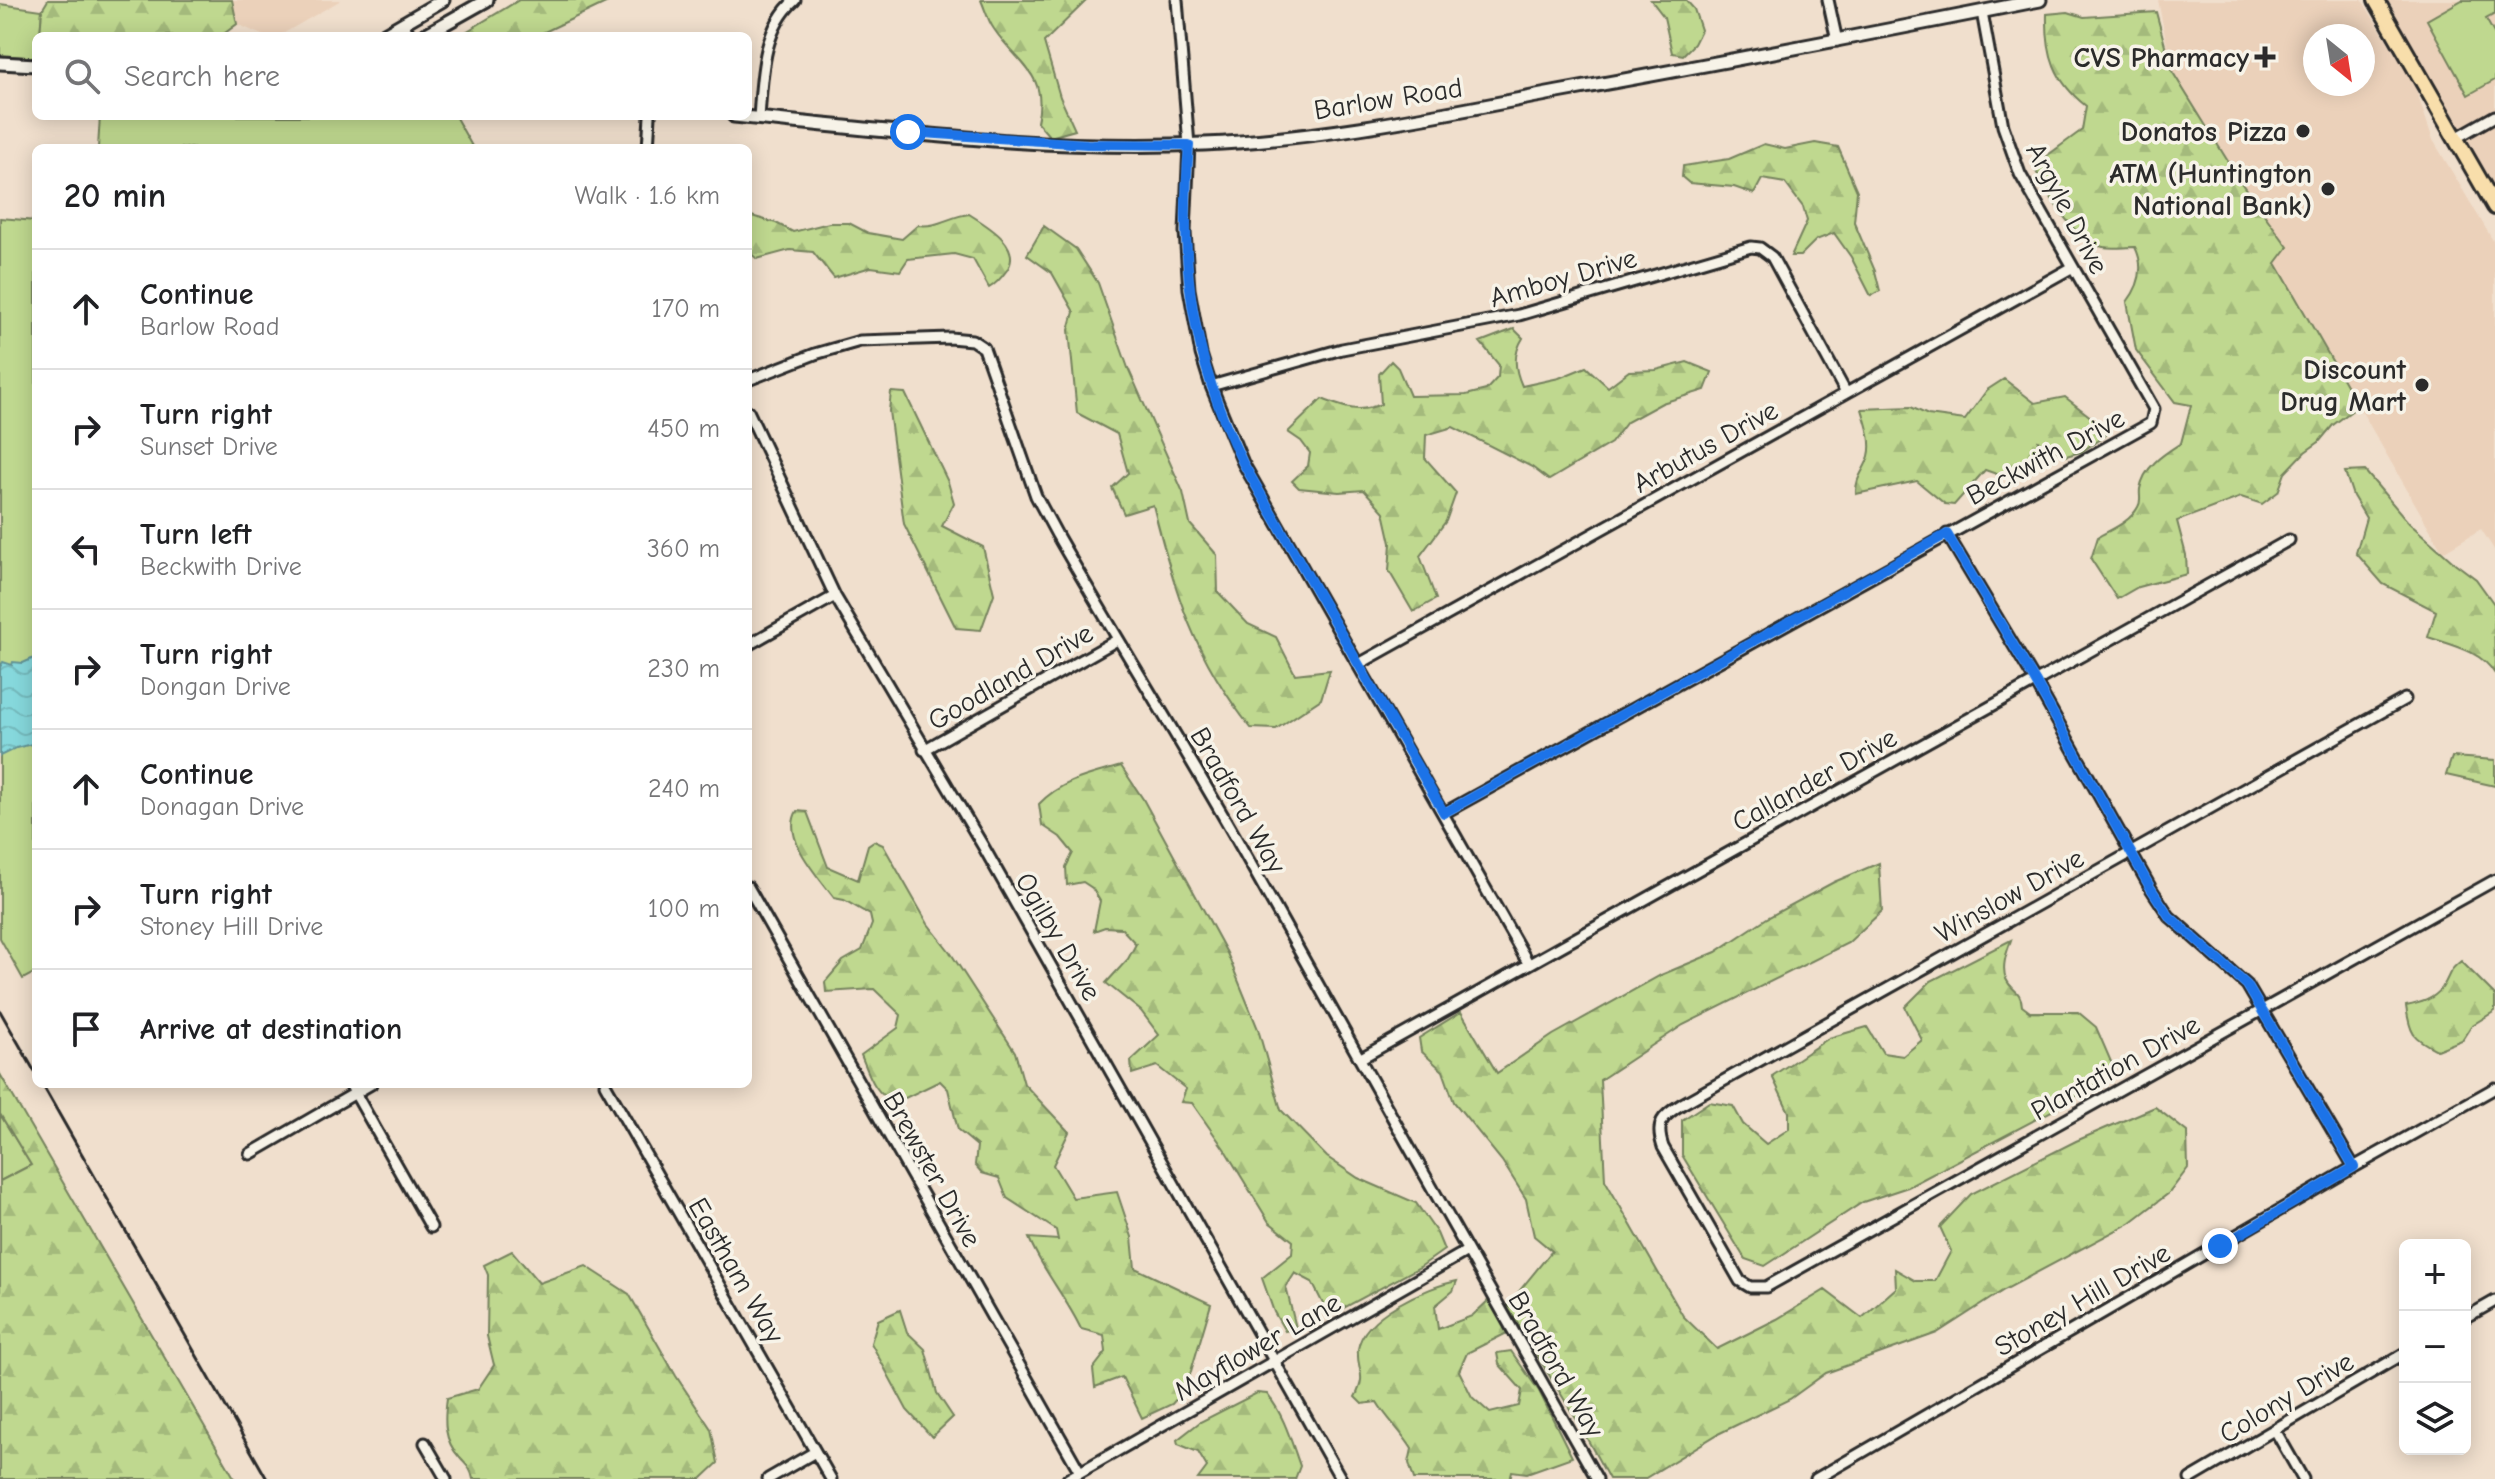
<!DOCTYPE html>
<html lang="en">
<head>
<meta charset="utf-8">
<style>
	body { margin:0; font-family:"Comic Neue",sans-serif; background:#f6f6f6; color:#202124 }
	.controls { position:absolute; right:24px; bottom:24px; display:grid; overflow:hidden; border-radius:12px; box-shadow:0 4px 20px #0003 }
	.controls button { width:72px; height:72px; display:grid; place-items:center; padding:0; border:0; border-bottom:2px solid #e0e0e0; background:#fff; color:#202124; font:40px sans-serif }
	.compass { position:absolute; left:2303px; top:24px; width:72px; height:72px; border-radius:50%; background:#fff; box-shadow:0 4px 20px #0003; rotate:150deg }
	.stop { position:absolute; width:24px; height:24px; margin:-18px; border:6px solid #1a73e8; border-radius:50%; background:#fff }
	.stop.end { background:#1a73e8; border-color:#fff; box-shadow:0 2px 8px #0008 }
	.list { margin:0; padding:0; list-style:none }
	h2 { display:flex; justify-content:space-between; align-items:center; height:104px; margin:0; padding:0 32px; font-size:34px }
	h2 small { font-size:26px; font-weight:400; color:#757577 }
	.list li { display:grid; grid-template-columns:52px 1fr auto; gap:24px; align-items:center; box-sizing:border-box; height:120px; padding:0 32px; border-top:2px solid #e0e0e0 }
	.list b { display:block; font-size:30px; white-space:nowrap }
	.list p { margin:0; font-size:26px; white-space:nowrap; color:#757577 }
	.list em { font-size:26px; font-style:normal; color:#757577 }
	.icon { flex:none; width:44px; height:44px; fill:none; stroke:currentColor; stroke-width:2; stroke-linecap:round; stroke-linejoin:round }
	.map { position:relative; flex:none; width:2495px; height:1479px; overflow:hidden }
	.search { position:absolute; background:#fff; box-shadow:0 4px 20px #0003; left:32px; top:32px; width:720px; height:88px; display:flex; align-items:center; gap:20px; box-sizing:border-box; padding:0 28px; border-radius:12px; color:#757577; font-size:30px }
	.panel { position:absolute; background:#fff; box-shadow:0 4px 20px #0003; left:32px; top:144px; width:720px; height:944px; border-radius:12px }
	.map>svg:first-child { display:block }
	.built { fill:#ebd1ba; fill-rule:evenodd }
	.green { fill:#bfd88f; stroke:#75825d; stroke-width:2 }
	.forest { fill:url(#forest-firs); stroke:#75825d; stroke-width:2 }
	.water { fill:url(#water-waves); stroke:#629395; stroke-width:2 }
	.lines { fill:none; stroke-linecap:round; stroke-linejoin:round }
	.minor-casing { stroke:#2b2b2b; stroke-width:15 }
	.tertiary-casing { stroke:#2b2b2b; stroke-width:17 }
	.primary-casing { stroke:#2b2b2b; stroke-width:20 }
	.minor { stroke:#f7f3e8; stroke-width:9 }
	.tertiary { stroke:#f7f3e8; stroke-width:11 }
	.primary { stroke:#f8deab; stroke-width:14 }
	.rail { stroke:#2b2b2b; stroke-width:3 }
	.route { stroke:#1a73e8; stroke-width:10 }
	.poi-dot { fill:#2b2b2b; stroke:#f7f3e8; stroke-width:3 }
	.labels { text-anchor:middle; stroke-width:7; stroke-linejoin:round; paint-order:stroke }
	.poi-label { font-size:28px; font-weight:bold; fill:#2b2b2b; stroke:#f7f3e8; text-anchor:end }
	.street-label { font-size:28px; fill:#2b2b2b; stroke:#f7f3e8 }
</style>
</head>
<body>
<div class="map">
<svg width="2495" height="1479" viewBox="0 0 2495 1479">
	<defs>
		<pattern id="forest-firs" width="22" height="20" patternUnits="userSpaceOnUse" patternTransform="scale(2)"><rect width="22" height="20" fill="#bfd88f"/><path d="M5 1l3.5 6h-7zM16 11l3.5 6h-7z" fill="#a4ba7c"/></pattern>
		<pattern id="water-waves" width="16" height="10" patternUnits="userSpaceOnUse" patternTransform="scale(2)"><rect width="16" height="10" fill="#86d8dc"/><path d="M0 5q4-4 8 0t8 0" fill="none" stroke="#74babd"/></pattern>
	</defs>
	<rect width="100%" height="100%" fill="#f0dfcd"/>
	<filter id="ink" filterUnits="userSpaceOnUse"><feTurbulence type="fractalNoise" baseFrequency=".0125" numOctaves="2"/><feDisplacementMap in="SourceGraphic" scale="16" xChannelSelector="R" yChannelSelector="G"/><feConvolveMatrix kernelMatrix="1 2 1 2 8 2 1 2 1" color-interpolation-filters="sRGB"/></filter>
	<g filter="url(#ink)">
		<path class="built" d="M 232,0 L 341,0 L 279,36 L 264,36 L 237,24 Z
			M 2158,0 L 2362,0 L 2414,84 L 2433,140 L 2495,244 L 2495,551 L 2481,529 L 2443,552 L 2276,263 L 2288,246 L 2242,184 L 2172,71 ZM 2315,36 L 2363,36 L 2363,84 L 2315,84 Z
			M 2376,0 L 2495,0 L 2495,116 L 2456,138 Z
			M 2495,123 L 2495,194 L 2463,140 Z"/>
		<path class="green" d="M 2462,0 L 2495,0 L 2495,14 L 2486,19 L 2495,35 L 2495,80 L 2468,95 L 2427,20 Z
			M 0,4 L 42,10 L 40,36 L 36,36 L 36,58 L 0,55 Z
			M 100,116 L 455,116 L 473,148 L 98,148 Z
			M 0,218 L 36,221 L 36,972 L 23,979 L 0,938 Z
			M 0,1114 L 31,1165 L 0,1181 Z"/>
		<path class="forest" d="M 48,0 L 232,0 L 237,24 L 221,36 L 40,36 L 42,10 Z
			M 519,0 L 612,0 L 536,36 L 459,36 Z
			M 981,0 L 1087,0 L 1044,42 L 1060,97 L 1075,130 L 1050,137 L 1037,122 C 1049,73 1017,64 994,29 C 988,21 985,9 981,0 Z
			M 1651,0 L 1686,0 L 1694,9 L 1701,30 L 1694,44 L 1683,55 L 1672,53 L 1664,17 Z
			M 2068,12 L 2084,17 L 2156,12 L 2172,71 L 2242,184 L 2288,247 L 2276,263 L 2358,406 L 2333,425 L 2319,442 L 2305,452 L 2285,473 L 2278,492 L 2262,504 L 2241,497 L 2177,521 L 2186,555 L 2187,574 L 2138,587 L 2117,599 L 2091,559 L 2098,537 C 2112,529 2130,522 2138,507 C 2142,501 2139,496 2140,489 C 2144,466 2164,454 2181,443 L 2191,405 L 2175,402 L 2136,350 L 2127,302 C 2140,285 2145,267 2135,247 C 2125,247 2113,249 2103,247 C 2073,242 2047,191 2033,166 L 2082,130 L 2086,106 C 2054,81 2046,54 2047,14 Z
			M 1815,143 L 1838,147 L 1857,191 L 1854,222 L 1875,271 L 1880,291 L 1871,296 L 1851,257 L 1834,233 L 1816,240 L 1800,256 L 1791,256 L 1807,221 L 1803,207 L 1785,183 L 1762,179 L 1754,194 L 1734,187 L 1689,183 L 1682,177 L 1683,166 L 1729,159 L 1764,144 L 1785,149 Z
			M 969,214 C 988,226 1023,246 1007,270 C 1002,277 996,284 989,288 L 973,259 L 954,254 L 908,259 L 900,271 L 871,267 L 834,278 L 813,252 L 790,250 L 757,259 L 748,251 L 748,215 L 776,223 L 793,232 L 829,223 L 849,223 L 868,233 L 902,239 L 918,225 C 937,228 950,216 969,214 Z
			M 1044,226 L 1076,249 L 1098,283 L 1128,368 L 1183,492 L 1190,524 L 1217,555 L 1218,592 L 1248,624 L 1276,637 L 1295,674 L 1330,670 L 1321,699 L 1276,729 L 1251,728 C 1193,655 1175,593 1153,505 L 1124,514 L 1112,488 L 1128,473 L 1117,434 L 1077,413 L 1069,330 L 1074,312 L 1052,273 L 1027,255 Z
			M 1514,329 L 1523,338 C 1513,354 1514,368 1522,386 L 1559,378 L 1586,367 L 1608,387 L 1629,371 L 1656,370 L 1687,362 L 1712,372 L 1705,390 L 1662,403 L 1627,422 L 1611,443 L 1549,480 L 1532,467 L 1453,427 L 1426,435 L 1425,458 L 1456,493 L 1446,521 L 1420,556 L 1436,599 L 1413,612 L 1389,571 L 1391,543 L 1384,512 L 1364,490 L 1339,492 L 1299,488 L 1292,481 L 1308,466 L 1310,453 L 1301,441 L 1288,432 L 1322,399 C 1343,407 1358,414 1381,404 L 1379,374 L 1391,361 L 1398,368 L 1410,396 L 1466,395 L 1486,390 L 1498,377 L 1499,365 L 1480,342 Z
			M 2004,379 L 2035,403 L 2065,397 L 2110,432 L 2081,452 L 2066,456 L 2038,441 L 2034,459 L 2005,477 L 1985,470 L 1954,505 L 1945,504 L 1917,481 L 1856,494 C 1855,477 1865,470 1869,456 C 1873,441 1866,423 1862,409 L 1911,407 L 1928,415 L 1965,420 L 1987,390 Z
			M 891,392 L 905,393 L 948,482 L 954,503 L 942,526 L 983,547 L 994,594 L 981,630 L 956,628 L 904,524 L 889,411 Z
			M 2365,471 L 2409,523 L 2452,561 L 2476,579 L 2494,604 L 2495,674 C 2482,651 2452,645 2428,637 L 2436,611 L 2383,584 L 2356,553 L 2366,518 L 2353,496 L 2345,472 Z
			M 2452,757 L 2495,760 L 2495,786 L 2446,775 Z
			M 1121,766 L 1143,799 L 1227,953 L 1258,1029 L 1281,1110 L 1327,1157 L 1358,1178 L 1416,1203 L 1437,1233 L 1444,1250 L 1420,1267 L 1329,1316 L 1312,1282 L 1295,1273 L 1286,1287 L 1296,1328 L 1285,1331 L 1274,1312 L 1262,1278 L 1292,1254 L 1293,1241 L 1269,1222 L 1225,1150 L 1192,1103 L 1181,1102 L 1186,1089 L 1157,1066 L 1132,1074 L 1131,1061 L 1159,1035 L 1141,1011 L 1106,983 L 1128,959 L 1136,944 L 1121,928 L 1105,927 L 1094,931 L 1100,901 L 1092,888 L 1083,882 L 1067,885 L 1066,867 L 1073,853 L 1060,837 L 1042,825 L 1039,804 C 1062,780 1090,775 1121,766 Z
			M 797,811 L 807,812 L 828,867 L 858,880 L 868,845 L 874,841 L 883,845 L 928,924 L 950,952 L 1015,1052 L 1024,1084 L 1069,1132 L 1053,1165 L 1073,1198 L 1117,1192 L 1132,1237 L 1135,1268 L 1211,1304 L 1186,1388 L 1172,1404 L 1142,1418 L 1122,1377 L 1095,1387 L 1093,1369 L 1106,1352 L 1104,1335 L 1081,1329 C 1066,1297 1042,1270 1029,1238 L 1058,1240 L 1056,1230 L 1007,1198 L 999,1178 L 982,1173 L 975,1165 L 977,1146 L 958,1130 L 948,1089 L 940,1081 L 895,1103 C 874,1094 869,1074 861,1055 L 898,1028 L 901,1015 L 874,989 L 826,992 L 825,982 L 843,961 L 862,950 L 872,924 L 870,915 L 844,900 L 834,898 C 818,876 781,838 797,811 Z
			M 1879,863 L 1882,911 L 1848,943 L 1683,1025 L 1600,1080 L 1605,1180 L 1683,1316 L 1717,1349 L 1777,1319 L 1825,1290 L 1862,1318 L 1896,1288 L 1895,1269 L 1916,1281 L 1935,1281 L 1951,1251 L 1940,1227 L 1971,1194 L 2076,1141 L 2155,1107 L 2187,1132 L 2188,1168 L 2169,1193 L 2130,1223 L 2004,1290 L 1937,1333 L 1826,1373 L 1790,1399 L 1718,1434 L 1644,1479 L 1609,1479 L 1578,1422 L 1507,1306 L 1552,1251 L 1534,1236 L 1526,1199 L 1502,1161 L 1454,1102 L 1443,1071 L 1421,1051 L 1419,1038 L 1461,1012 L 1497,1073 L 1553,1035 L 1661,975 L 1716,952 L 1767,918 L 1834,882 Z
			M 2011,940 C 2007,952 2001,966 2006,979 C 2011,991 2021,989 2022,1006 L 2030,1012 L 2078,1012 L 2096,1027 L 2115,1071 L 2063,1105 L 1908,1187 L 1863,1202 L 1765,1266 L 1745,1259 L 1682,1155 L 1682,1120 L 1709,1102 L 1733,1106 L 1743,1124 L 1766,1144 L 1789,1129 L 1789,1112 L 1772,1076 L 1829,1038 L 1867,1027 L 1883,1053 L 1903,1056 L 1922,1040 L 1905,1007 L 1931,981 Z
			M 2461,961 L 2495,995 L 2495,1011 L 2471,1026 L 2462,1040 L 2437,1050 C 2412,1038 2410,1034 2406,1006 C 2420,1003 2433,1000 2442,988 C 2451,975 2446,973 2461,961 Z
			M 0,1074 L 235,1479 L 0,1479 L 0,1181 L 31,1165 L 0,1114 Z
			M 512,1251 L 539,1283 L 586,1266 L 629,1294 L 676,1376 L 711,1429 L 718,1463 L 701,1479 L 473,1479 C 471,1468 467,1466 460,1458 C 443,1440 444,1420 447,1398 L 478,1389 L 494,1365 L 487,1336 L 488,1275 L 484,1265 Z
			M 1457,1281 L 1453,1291 L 1435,1306 L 1438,1329 L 1472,1316 L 1490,1299 L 1507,1333 L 1467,1353 L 1459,1371 L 1472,1397 L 1490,1413 L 1519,1406 L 1522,1390 L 1499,1364 L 1497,1353 L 1511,1351 L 1539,1391 L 1572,1457 L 1527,1473 L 1512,1471 L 1510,1479 L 1414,1479 L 1409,1463 L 1412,1449 C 1401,1431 1387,1419 1377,1402 L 1362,1404 L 1355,1397 C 1368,1373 1356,1371 1358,1349 C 1363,1315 1427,1287 1457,1281 Z
			M 900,1310 L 907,1332 L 925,1349 L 937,1393 L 953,1417 L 932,1437 L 907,1410 L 871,1343 L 878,1320 Z
			M 1257,1393 L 1267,1394 C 1284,1415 1291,1441 1300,1466 L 1295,1479 L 1198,1479 L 1207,1467 L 1198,1452 L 1178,1444 L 1177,1440 L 1200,1422 Z"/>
		<path class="water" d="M 36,657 L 36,743 L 16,748 L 0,756 L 0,667 L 3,662 L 12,665 L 13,662 L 23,663 Z"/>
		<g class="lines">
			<g class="minor-casing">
				<path id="minor" d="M 1177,0 L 1189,145 L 1185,232 L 1189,289 L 1201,354 L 1211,386 L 1243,463 L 1528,963
					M 1828,0 L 1837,41
					M 759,118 C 762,78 762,29 795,0
					M 2456,138 L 2495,116
					M 648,148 L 650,116
					M 748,380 L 815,354 L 860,341 L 950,338 L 972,340 L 984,348 L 1036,496 L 1057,535 C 1120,645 1188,752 1250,863 C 1365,1069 1480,1274 1597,1479
					M 1211,386 L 1342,349 L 1519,315 L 1751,247 L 1760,248 L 1772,257 L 1846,393
					M 748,411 L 835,596 L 983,846 L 1341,1479
					M 1947,534 L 2035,681 L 2150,887 L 2169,916 L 2247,985 L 2354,1167
					M 748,645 L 835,596
					M 1359,664 L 2073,267
					M 2405,699 L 1682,1104 C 1662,1116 1655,1123 1663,1147 L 1740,1281 L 1750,1287 L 1766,1287 L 2495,880
					M 924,750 L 1117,640
					M 1444,813 L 2151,423 L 2154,409 L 2020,174 L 2003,126 L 1982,12
					M 748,887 L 1080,1472
					M 1361,1058 L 2289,540
					M 350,1084 L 431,1227
					M 605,1084 L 831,1479
					M 250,1154 L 371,1084
					M 2465,1318 L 2495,1301
					M 2275,1430 L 2303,1479
					M 425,1443 L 446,1479
					M 768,1479 L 815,1452
					M 1068,1479 L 1467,1251
					M 1816,1479 L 2354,1167 L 2495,1088
					M 2190,1479 L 2405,1353"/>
			</g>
			<g class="tertiary-casing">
				<path id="tertiary" d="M 401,25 L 410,36
					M 381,36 L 443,0
					M 423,36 L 487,0
					M 0,63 L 36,65
					M 734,116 C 890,131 1048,151 1204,144 C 1324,139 1441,114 1558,92 C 1719,63 1880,32 2040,0"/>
			</g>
			<g class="primary-casing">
				<path id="primary" d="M 2376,0 L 2495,207"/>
			</g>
			<use href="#minor" class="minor"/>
			<use href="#tertiary" class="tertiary"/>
			<use href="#primary" class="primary"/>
			<path class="rail" d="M 0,1011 L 36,1074
				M 42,1084 L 267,1479"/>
		</g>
	</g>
	<g class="lines" filter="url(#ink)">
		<path class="route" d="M 908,132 L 1087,144 L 1189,145 C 1179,263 1191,356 1243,463 L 1444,813 L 1947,534 L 2035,681 L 2150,887 L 2169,916 L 2247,985 L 2354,1167 L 2220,1246"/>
	</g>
	<g class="poi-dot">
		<path d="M2261 45h8v8h8v8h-8v8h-8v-8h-8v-8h8z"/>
		<circle cx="2303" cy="131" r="8"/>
		<circle cx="2328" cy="189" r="8"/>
		<circle cx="2422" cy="385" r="8"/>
	</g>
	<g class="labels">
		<g class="poi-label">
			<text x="2249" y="67">CVS Pharmacy</text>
			<text x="2287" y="141">Donatos Pizza</text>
			<text x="2312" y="183">ATM (Huntington<tspan x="2312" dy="32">National Bank)</tspan></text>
			<text x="2406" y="379">Discount<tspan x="2406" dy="32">Drug Mart</tspan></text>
		</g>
		<g class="street-label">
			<text transform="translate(1388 98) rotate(-9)" y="10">Barlow Road</text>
			<text transform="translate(2068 208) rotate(62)" y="10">Argyle Drive</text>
			<text transform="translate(1563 277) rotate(-16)" y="10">Amboy Drive</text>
			<text transform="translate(1705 446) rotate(-29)" y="10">Arbutus Drive</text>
			<text transform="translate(2045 456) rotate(-28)" y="10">Beckwith Drive</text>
			<text transform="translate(1010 676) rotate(-30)" y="10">Goodland Drive</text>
			<text transform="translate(1814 779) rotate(-29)" y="10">Callander Drive</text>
			<text transform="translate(1239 800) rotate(60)" y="10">Bradford Way</text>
			<text transform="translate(2009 895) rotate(-29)" y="10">Winslow Drive</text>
			<text transform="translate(1059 936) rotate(60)" y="10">Ogilby Drive</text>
			<text transform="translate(2115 1067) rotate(-29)" y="10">Plantation Drive</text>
			<text transform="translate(933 1169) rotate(61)" y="10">Brewster Drive</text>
			<text transform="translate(737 1270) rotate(60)" y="10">Eastham Way</text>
			<text transform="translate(2082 1299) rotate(-30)" y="10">Stoney Hill Drive</text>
			<text transform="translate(1257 1346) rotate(-30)" y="10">Mayflower Lane</text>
			<text transform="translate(1557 1364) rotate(60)" y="10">Bradford Way</text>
			<text transform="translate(2286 1397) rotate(-31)" y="10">Colony Drive</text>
		</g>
	</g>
</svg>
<div class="controls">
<button>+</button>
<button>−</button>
<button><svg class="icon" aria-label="layers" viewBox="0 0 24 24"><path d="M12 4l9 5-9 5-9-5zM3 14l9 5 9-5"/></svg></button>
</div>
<svg class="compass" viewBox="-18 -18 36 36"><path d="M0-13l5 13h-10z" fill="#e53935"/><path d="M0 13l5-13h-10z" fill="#757577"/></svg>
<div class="stop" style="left:908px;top:132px"></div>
<div class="stop end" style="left:2220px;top:1246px"></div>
<div class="search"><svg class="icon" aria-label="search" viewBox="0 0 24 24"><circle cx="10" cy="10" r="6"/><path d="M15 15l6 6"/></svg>Search here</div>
<section class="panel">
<h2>20 min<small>Walk · 1.6 km</small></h2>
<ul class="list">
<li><svg class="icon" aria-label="ahead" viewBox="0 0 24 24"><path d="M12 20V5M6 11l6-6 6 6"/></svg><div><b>Continue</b><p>Barlow Road</p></div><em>170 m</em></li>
<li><svg class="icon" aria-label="right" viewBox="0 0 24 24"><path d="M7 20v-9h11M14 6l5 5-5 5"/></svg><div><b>Turn right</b><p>Sunset Drive</p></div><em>450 m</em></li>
<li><svg class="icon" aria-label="left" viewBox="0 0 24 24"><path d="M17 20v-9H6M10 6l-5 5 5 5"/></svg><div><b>Turn left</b><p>Beckwith Drive</p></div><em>360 m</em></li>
<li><svg class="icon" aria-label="right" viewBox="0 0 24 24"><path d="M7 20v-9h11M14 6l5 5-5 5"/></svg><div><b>Turn right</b><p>Dongan Drive</p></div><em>230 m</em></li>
<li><svg class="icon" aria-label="ahead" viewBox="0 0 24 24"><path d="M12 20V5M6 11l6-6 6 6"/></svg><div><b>Continue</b><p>Donagan Drive</p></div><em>240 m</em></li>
<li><svg class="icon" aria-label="right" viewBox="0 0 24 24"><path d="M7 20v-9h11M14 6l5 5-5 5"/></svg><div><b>Turn right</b><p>Stoney Hill Drive</p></div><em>100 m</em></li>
<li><svg class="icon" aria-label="arrive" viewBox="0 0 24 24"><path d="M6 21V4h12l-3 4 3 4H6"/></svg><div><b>Arrive at destination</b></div></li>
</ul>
</section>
</div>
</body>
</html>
